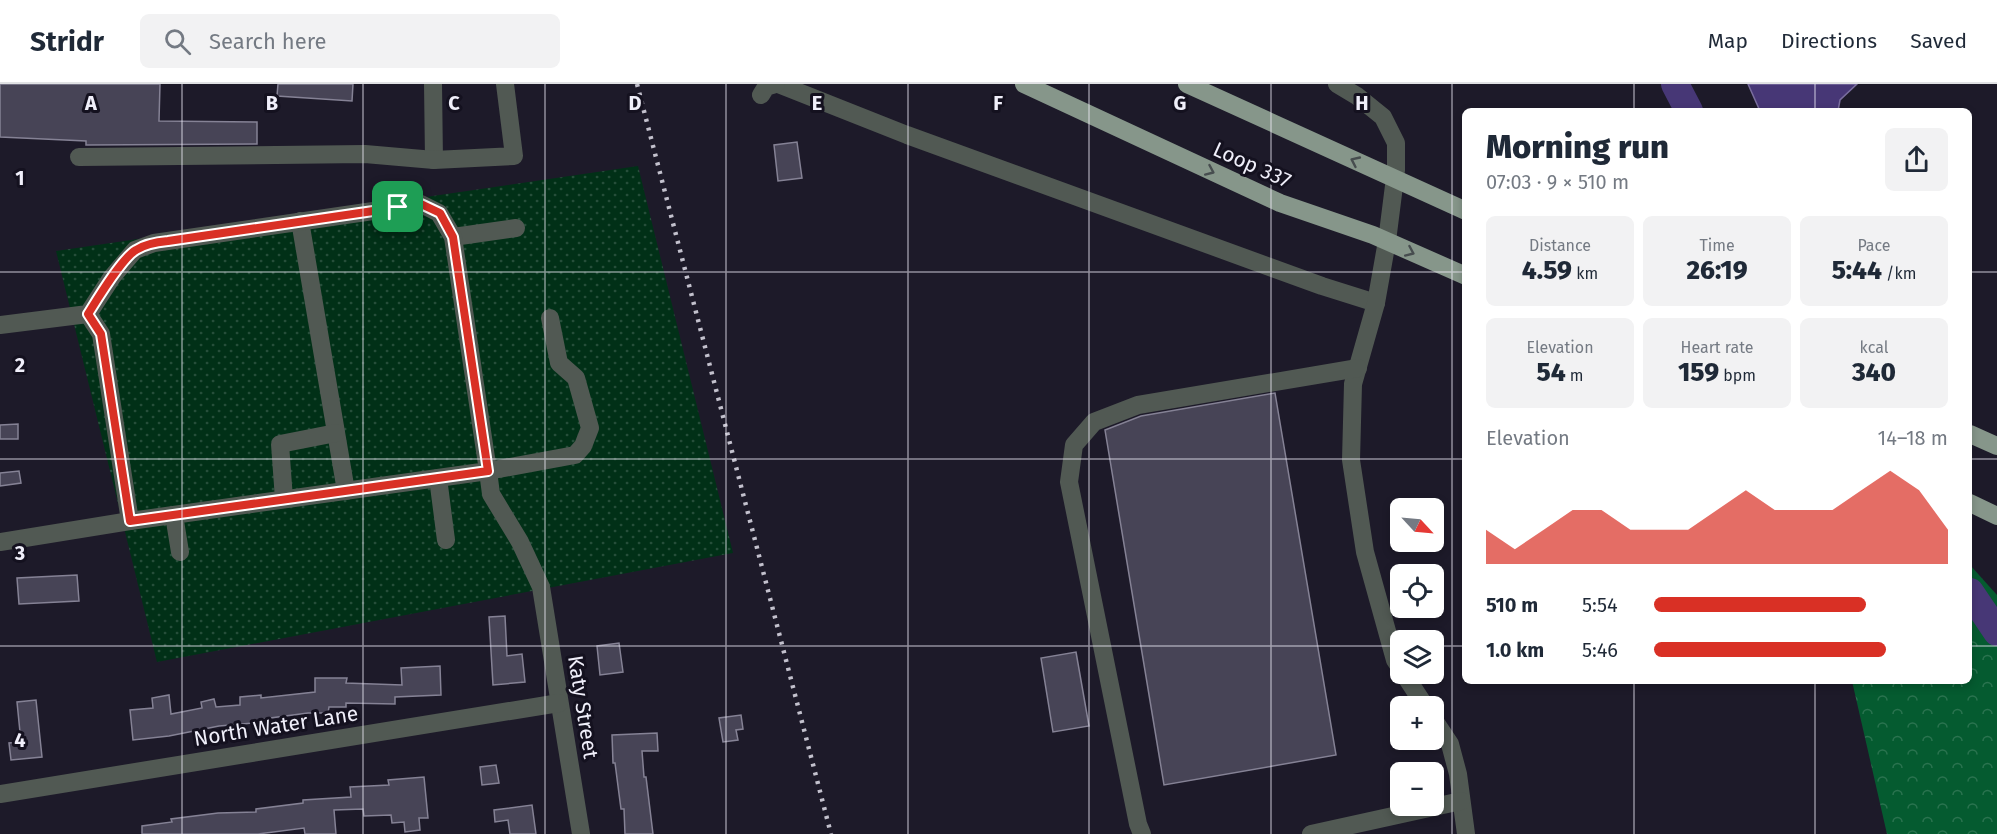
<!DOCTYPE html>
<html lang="en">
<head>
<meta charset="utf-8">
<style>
  :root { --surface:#fff; --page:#f2f2f3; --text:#1f2937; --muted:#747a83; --line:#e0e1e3; --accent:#d93025 }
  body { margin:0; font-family:"Fira Sans",sans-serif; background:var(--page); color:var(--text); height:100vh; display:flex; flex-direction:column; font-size:22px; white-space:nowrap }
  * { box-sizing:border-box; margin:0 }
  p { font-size:20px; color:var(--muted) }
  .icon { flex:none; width:33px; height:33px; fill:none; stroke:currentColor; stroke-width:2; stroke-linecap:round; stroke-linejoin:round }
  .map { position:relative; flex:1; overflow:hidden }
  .details { position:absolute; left:1462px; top:24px; width:510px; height:576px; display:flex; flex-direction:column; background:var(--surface); border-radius:9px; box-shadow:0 3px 9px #0003 }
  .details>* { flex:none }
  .needle { width:39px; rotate:116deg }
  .controls { position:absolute; left:1390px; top:414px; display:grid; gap:12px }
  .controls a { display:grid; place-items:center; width:54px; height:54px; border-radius:9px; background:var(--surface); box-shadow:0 3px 9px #0003; font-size:30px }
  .pin { position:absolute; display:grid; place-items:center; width:51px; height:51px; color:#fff; margin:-26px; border-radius:12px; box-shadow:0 3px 9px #0006 }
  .round { display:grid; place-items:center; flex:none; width:63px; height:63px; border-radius:9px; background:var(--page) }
  .summary { display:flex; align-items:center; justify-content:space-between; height:102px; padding:0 24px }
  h1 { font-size:33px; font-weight:800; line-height:45px }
  .stats { display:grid; grid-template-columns:repeat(3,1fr); gap:9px; height:102px; padding:6px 24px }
  .stats div { display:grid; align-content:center; border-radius:9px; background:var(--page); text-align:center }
  .stats b { font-size:26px; font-weight:800 }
  .stats small { font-size:16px; font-weight:400 }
  .stats p { font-size:16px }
  .chart { height:168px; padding:12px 24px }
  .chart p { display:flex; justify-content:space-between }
  .chart svg { width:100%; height:108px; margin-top:6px; fill:var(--accent); opacity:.7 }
  ul { padding:0 24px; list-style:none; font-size:20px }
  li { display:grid; grid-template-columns:96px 72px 1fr; align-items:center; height:45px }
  li i { height:15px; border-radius:8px; background:var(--accent) }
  header { display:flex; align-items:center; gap:36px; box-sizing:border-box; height:84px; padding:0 30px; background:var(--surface); border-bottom:2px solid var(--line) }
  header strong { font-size:28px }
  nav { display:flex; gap:33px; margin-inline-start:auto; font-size:21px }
  .search { width:420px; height:54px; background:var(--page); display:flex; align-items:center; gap:15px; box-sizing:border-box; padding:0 21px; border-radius:9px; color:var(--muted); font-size:22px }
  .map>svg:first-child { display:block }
  .grass { fill:url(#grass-dots) }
  .forest { fill:url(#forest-crowns) }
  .water { fill:#473776; stroke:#7a6e9e; stroke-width:1.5 }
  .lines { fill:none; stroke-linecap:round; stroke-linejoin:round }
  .river { stroke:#473776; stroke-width:28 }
  .building { fill:#474456; stroke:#858295; stroke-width:1.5 }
  .minor { stroke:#515953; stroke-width:18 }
  .major { stroke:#86968a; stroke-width:18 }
  .rail { stroke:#c3c1cd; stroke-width:4.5; stroke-dasharray:3 6; stroke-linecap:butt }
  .oneway { stroke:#474d4f }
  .route-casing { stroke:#fff; stroke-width:12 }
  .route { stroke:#d93025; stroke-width:8 }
  .grid { fill:none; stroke:#f0effa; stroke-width:1.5; stroke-opacity:0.55 }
  .labels { text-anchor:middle; stroke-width:6; stroke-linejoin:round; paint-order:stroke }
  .street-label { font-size:21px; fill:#f0effa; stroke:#14111f }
  .grid-label { font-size:20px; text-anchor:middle; font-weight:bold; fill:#f0effa; stroke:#14111f; stroke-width:6; stroke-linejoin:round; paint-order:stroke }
</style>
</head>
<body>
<header>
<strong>Stridr</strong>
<div class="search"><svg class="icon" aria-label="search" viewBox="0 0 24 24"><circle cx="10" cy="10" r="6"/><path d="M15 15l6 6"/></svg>Search here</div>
<nav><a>Map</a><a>Directions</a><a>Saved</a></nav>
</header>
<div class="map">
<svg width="1997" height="750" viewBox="0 0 1997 750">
  <defs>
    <pattern id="grass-dots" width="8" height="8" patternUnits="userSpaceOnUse" patternTransform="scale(1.5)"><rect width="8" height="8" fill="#013017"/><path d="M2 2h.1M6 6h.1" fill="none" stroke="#264e3a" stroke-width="1.8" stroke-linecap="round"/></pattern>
    <pattern id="forest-crowns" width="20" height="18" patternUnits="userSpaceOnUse" patternTransform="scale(1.5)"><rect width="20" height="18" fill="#055b30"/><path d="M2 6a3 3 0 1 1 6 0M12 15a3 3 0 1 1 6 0" fill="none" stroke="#2a734f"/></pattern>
  </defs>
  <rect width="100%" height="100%" fill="#1d1a29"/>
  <!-- grass -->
  <polygon class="grass" points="638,82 733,469 157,578 56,167"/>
  <!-- forest -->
  <polygon class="forest" points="1970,481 1997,511 1997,750 1887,750 1852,597 1970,597"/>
  <!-- water -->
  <polygon class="water" points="1748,0 1857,0 1840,16 1838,27 1760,27"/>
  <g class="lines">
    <!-- river -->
    <g class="river">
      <polyline points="1675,0 1689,27"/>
      <polyline points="1970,508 1997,548"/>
    </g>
  </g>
  <!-- building -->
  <g class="building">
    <polygon points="0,0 160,0 159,37 257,38 257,60 86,61 86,57 0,53"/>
    <polygon points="278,0 353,0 352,17 277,12"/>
    <polygon points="797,58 802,94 778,97 774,61"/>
    <polygon points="1275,309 1336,671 1164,701 1105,346 1141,332"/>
    <polygon points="18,340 18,355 0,355 0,341"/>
    <polygon points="19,387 21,399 0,402 0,389"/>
    <polygon points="77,491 79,517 19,520 17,494"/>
    <polygon points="505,532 507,572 522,570 525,598 493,601 489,533"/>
    <polygon points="619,559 623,588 600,591 597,562"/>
    <polygon points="1076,568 1089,642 1053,648 1041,574"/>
    <polygon points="440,582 441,611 395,613 395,620 346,619 346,623 329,623 328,629 308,629 263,635 263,638 219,642 169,652 133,656 130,626 153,624 152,614 169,611 171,630 202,624 201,618 214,615 216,623 240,621 240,613 261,611 261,614 315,608 315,594 347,594 346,599 402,601 401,584"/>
    <polygon points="36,616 42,673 11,676 9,659 21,658 17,618"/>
    <polygon points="741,631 743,645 736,646 738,656 723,658 719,634"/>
    <polygon points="657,649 658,667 642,667 644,693 646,693 653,750 625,750 624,725 621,725 615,679 613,679 612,651"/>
    <polygon points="496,681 499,699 482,701 480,683"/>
    <polygon points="424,693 428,734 419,734 420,746 405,748 404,738 392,739 391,731 364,732 363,725 334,726 336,750 305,750 304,744 258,750 142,750 142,742 172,738 171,735 218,729 256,728 256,725 303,719 303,716 351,713 350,703 389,701 388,696"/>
    <polygon points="532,721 536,750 510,750 508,736 495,738 494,726"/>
  </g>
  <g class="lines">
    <!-- minor -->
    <g class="minor">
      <polyline points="433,0 434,76"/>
      <polyline points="778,0 907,51 1322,202 1376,219"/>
      <polyline points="1337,0 1357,12 1383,33 1396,59 1396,86 1387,157 1376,219 1353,300 1351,376 1365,468 1395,576 1401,585"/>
      <polyline points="761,11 766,3 776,0"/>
      <polyline points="79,73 365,70 434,76 514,72 505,0"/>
      <polyline points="300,137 346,407"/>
      <polyline points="453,153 516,144"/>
      <polyline points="88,230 101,250 130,437"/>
      <polyline points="550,234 559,279 576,294 590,344 583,362 575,371 488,387 491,410 520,458 541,503 581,750"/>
      <polyline points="0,241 88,230 112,193 135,166 154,159 421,120 439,129 453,153 488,387 130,437 0,458"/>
      <polyline points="438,394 446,456"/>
      <polyline points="284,415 280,360 336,349"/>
      <polyline points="174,431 180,468"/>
      <polyline points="1404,590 1425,622"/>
      <polyline points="1434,636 1450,660 1458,690 1466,750"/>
      <polyline points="0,710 559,619"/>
      <polyline points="1142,750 1138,740 1069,398 1074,361 1094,338 1138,321 1358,284"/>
      <polyline points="1311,750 1461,717"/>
    </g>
    <!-- major -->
    <g class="major">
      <polyline points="1024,0 1280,119 1373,151 1466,192"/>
      <polyline points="1187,0 1466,127"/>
      <polyline points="1970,350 1997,362"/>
      <polyline points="1970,419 1997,432"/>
    </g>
    <!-- rail -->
    <polyline class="rail" points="637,0 831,750"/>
  </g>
  <!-- one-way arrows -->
  <defs><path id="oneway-chevron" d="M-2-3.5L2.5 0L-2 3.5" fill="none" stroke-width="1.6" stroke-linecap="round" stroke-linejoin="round" transform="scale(1.5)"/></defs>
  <g class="oneway">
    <use href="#oneway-chevron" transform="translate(1355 77) rotate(-155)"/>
    <use href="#oneway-chevron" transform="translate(1210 87) rotate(24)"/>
    <use href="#oneway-chevron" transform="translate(1410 168) rotate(24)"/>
  </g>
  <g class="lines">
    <!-- route casing -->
    <g class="route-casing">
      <path id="route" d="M421,120L440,129L453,153L488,387L130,437L101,250L88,230C98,214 122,174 136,166C145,160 157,158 168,157Z"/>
    </g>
    <!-- route -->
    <use href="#route" class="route"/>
  </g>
  <!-- grid -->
  <path class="grid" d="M182,0V750M363,0V750M545,0V750M726,0V750M908,0V750M1089,0V750M1271,0V750M1452,0V750M1634,0V27M1815,0V27M0,188H1466M1970,188H1997M0,375H1466M1970,375H1997M0,562H1401M1434,562H1466M1970,562H1997M1634,597V750M1815,597V750"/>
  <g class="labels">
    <!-- street labels -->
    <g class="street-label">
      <text transform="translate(1252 81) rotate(24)" y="7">Loop 337</text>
      <text transform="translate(583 623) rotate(81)" y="7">Katy Street</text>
      <text transform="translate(276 642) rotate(-9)" y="7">North Water Lane</text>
    </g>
  </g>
  <g class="grid-label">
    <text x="91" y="26">A</text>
    <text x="272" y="26">B</text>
    <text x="454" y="26">C</text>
    <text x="635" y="26">D</text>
    <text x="817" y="26">E</text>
    <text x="998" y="26">F</text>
    <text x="1180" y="26">G</text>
    <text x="1362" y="26">H</text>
    <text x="20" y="101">1</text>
    <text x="20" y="288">2</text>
    <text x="20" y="476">3</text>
    <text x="20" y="663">4</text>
  </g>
</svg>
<div class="controls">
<a><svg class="needle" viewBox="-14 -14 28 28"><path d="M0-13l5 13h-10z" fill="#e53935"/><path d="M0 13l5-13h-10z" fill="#747a83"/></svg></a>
<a><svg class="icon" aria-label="locate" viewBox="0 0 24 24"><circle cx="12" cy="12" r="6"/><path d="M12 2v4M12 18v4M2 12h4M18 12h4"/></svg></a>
<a><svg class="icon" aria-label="layers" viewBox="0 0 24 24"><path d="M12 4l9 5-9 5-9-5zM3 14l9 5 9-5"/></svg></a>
<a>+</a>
<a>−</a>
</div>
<div class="pin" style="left:398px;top:123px;background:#1e9e55"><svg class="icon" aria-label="arrive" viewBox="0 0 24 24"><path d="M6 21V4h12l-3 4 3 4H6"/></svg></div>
<section class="details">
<div class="summary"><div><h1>Morning run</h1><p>07:03 · 9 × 510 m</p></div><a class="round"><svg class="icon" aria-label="share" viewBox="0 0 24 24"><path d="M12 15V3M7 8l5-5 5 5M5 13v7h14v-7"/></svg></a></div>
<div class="stats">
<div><p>Distance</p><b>4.59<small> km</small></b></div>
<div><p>Time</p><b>26:19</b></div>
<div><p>Pace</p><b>5:44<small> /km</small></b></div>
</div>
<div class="stats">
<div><p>Elevation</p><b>54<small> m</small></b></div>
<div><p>Heart rate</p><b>159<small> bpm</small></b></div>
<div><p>kcal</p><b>340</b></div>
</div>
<div class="chart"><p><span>Elevation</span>14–18 m</p>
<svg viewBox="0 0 160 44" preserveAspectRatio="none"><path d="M0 44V30L10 38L20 30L30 22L40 22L50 30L60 30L70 30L80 22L90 14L100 22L110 22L120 22L130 14L140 6L150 14L160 30V44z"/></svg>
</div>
<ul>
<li><b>510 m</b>5:54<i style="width:72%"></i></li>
<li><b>1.0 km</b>5:46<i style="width:79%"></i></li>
</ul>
</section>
</div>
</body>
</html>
